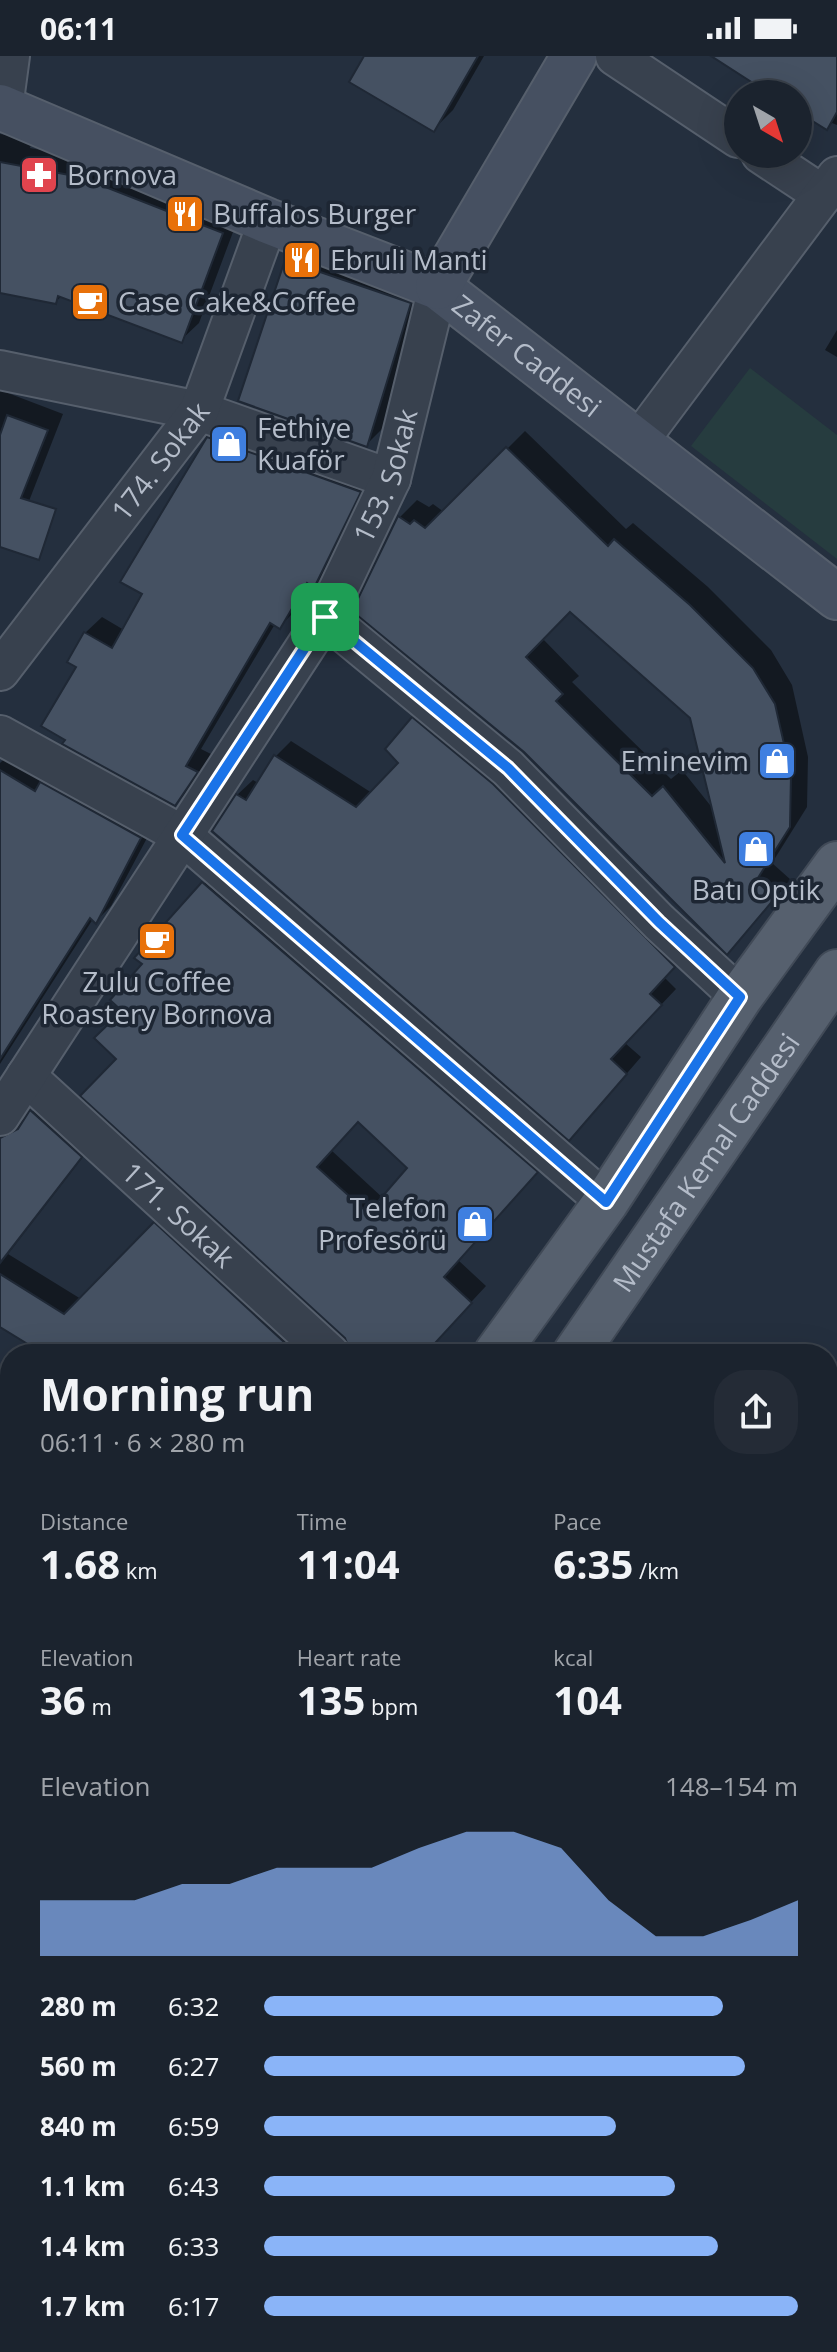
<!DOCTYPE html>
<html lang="en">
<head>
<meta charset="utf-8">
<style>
  :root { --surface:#1b232e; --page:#242b36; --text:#f1f3f6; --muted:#a0a4aa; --line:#39404a; --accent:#8ab4f8 }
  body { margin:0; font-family:"Open Sans",sans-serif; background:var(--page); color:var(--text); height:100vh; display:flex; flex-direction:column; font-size:30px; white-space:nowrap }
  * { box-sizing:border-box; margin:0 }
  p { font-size:26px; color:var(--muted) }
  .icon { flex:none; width:44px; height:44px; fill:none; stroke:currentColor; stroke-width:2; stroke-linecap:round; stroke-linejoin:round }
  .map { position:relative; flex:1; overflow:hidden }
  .side { position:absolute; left:0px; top:1288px; width:838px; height:1008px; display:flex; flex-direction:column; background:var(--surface); border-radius:32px 32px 0 0; box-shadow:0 8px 32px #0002,0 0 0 2px var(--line) }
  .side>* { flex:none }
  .needle { width:52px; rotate:141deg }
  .controls { position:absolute; left:724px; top:24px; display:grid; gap:16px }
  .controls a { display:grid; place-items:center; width:88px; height:88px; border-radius:50%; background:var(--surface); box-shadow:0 8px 32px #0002,0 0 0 2px var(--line); font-size:40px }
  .pin { position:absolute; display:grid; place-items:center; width:68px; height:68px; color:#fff; margin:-34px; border-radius:16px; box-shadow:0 4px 12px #0006 }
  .round { display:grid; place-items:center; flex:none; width:84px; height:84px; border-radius:32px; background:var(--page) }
  .headline { display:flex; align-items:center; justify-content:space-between; height:136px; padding:0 40px }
  h1 { font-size:44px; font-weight:700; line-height:60px }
  .figures { display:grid; grid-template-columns:repeat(3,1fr); gap:12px; height:136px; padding:8px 40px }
  .figures div { display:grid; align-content:center }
  .figures b { font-size:40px; font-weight:700 }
  .figures small { font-size:22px; font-weight:400 }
  .figures p { font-size:22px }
  .chart { height:224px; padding:16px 40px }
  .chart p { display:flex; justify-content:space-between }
  .chart svg { width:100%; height:144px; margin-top:8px; fill:var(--accent); opacity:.7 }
  ul { padding:0 40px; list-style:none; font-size:26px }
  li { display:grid; grid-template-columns:128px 96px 1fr; align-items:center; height:60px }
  li i { height:20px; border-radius:10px; background:var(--accent) }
  .status { display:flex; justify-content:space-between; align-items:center; height:56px; padding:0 40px; background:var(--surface); direction:ltr }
  .status svg { height:22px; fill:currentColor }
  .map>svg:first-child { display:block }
  .green { fill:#263c3f }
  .shadow { fill:#0007; fill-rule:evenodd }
  .building { fill:#455162; stroke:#1f2835; stroke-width:2; fill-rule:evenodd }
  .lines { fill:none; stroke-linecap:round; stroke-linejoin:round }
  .street-casing { stroke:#565f6c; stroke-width:42 }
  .secondary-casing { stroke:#565f6c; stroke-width:48 }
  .primary-casing { stroke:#414a57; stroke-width:48 }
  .street { stroke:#38414e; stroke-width:38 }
  .secondary { stroke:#465061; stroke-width:44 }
  .primary { stroke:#56606e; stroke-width:44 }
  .route-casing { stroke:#fff; stroke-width:16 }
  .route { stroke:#1a73e8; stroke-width:10 }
  .labels { text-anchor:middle; stroke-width:7; stroke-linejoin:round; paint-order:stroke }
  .poi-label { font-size:28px; fill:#b4bcc9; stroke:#1d2633; text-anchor:start }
  .street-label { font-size:28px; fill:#b4bcc9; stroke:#1d2633 }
</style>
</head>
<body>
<div class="status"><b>06:11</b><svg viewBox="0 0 49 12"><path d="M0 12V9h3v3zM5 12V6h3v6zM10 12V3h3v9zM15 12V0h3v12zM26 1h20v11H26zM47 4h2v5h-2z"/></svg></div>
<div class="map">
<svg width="837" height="2296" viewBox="0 0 837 2296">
  <rect width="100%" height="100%" fill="#242f3e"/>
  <!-- green -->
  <g class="green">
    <polygon points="750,312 837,379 837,503 691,390"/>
    <polygon points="828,1913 837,1918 837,2296 39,2296 43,2286 828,2286"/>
  </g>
  <!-- shadow -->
  <g class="shadow">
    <polygon points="367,0 484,0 453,54 434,73"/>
    <polygon points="715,0 837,0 837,69 832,67 827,72 798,53 798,38 774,38"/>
    <polygon points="0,78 32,83 30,92 98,104 239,160 199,267 181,284 62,240 56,245 0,225"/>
    <polygon points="306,186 429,228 385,370 366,389 287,205"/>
    <polygon points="837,274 837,301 825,294"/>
    <polygon points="0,334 63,358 29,445 0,460"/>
    <polygon points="225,366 376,419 330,514 314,530 311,528 296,554 280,570 275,568 201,693 213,699 192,731 175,748 79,611 85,577 102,561 124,574 145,538 208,382"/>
    <path d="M525,375L626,473L633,467L708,531L771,594L792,629L808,701L807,751L772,807L791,824L744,878L399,462L417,444L429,451L433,448L444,456ZM570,553L692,661L714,754L682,714L671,723L572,626L579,620L542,582Z"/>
    <polygon points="428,647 689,895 664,921 676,933 625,987 641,1001 584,1067 237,739 253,724 258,727 276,700 291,685 372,737 401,707 413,662"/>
    <polygon points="12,696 156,765 111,850 96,865 93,863 0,1008 0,707"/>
    <path d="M219,811L552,1100L458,1204L486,1230L423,1298H352L353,1292L119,1003L125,954L144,908L137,902ZM359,1064L409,1112L383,1142L331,1094Z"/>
    <polygon points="47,1040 96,1084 8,1198 81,1243 171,1152 330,1298 48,1298 0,1269 0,1073 9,1064 25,1064"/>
    <polygon points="0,1316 10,1322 10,1418 5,1423 0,1420"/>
    <polygon points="0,1488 10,1493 10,1645 0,1639 0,1595 6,1584 0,1581"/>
    <polygon points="10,1663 10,2009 0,2036 0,1682"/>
    <polygon points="250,2286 305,2286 308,2296 253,2296"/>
  </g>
  <!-- building -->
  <g class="building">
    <polygon points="364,0 478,0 434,76 349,26"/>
    <polygon points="711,0 837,0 837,56 827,74 798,56 798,38 770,38"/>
    <polygon points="0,106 80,121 223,177 182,287 58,240 56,248 0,237"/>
    <polygon points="285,204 411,247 367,391 238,345"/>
    <polygon points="7,359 48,374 21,442 56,453 39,504 0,491 0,379"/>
    <polygon points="207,381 361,436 314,532 307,527 280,573 270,567 186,710 198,716 175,750 62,688 65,684 41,670 76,611 67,606 84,576 112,592 142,538 120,526"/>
    <path d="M506,391L608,490L614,483L690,549L753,612L775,648L791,719L790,771L756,825L775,842L727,899L524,696L352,555L398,460L410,468L414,464L425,472ZM570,556L690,662L725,807L663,730L652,740L556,645L563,638L526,601Z"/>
    <polygon points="412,661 493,728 675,911 650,938 662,949 611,1003 627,1018 569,1085 212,775 236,738 246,744 274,699 356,751 398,707 385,693"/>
    <polygon points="0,714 35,735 40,726 141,782 96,868 90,862 0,1003"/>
    <path d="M202,826L538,1116L444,1221L472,1247L425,1298H351L345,1282L80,1040L116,1003L94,982L122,955L110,944L142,908L134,902ZM358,1066L407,1112L368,1157L317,1111Z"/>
    <polygon points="30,1054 82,1101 0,1207 0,1082 18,1073"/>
    <polygon points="154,1166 297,1298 44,1298 0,1271 0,1218 64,1258"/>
  </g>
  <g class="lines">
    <!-- street casing -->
    <g class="street-casing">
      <g id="street">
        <polyline points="615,0 738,82"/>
        <polyline points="3,52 10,0"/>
        <polyline points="761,98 823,139"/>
        <polyline points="0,314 199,355 391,423"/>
        <polyline points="638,386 837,120"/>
        <polyline points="325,561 508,712 659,866 740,941"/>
        <path id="s1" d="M0,615L199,355L268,165"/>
        <polyline points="0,679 182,779 606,1146"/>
        <path id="s2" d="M26,1020L330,1298"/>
        <path id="s3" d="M0,1060L325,561L391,423L438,231"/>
        <polyline points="0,1477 10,1482"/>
        <polyline points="828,1897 837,1901"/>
      </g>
    </g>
    <!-- secondary casing -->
    <g class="secondary-casing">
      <g id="secondary">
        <path id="s4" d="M0,51L268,165L438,231L837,541"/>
        <polyline points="438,231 574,0"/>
      </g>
    </g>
    <!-- primary casing -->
    <g class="primary-casing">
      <g id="primary">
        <polyline points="496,1298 606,1146 740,941 837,808"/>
        <path id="s5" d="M575,1298L837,916"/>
        <polyline points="0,2180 10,2154"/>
        <polyline points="27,2296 31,2286"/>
      </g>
    </g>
    <!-- street -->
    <use href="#street" class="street"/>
    <!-- secondary -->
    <use href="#secondary" class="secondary"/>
    <!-- primary -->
    <use href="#primary" class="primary"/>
  </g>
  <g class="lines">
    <!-- route casing -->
    <g class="route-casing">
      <polygon id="route" points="325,561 508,712 659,866 740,941 606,1146 182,779"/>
    </g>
    <!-- route -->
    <use href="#route" class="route"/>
  </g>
  <!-- icons -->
  <defs>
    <g id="pharmacy-square" transform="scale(2)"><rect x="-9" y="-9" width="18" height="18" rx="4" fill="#e0444e" stroke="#1d2633"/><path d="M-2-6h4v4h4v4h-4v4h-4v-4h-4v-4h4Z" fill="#fff"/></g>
    <g id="restaurant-square" transform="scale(2)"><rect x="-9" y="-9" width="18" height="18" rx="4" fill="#e8710a" stroke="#1d2633"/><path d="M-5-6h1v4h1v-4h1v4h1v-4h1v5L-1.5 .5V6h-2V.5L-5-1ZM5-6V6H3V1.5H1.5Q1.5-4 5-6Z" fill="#fff"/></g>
    <g id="cafe-square" transform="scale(2)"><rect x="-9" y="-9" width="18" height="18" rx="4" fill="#e8710a" stroke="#1d2633"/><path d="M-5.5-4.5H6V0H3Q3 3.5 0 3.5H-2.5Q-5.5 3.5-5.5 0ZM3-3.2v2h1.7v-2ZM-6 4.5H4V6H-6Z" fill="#fff"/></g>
    <g id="shop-square" transform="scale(2)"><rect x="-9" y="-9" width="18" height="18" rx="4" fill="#3f7fe0" stroke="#1d2633"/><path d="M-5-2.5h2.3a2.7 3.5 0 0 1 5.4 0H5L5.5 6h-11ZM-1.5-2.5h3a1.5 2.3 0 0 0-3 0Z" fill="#fff"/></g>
  </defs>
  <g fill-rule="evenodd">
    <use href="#pharmacy-square" x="39" y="119"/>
    <use href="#restaurant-square" x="185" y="158"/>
    <use href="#restaurant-square" x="302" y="204"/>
    <use href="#cafe-square" x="90" y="246"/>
    <use href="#shop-square" x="229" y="388"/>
    <use href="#shop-square" x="777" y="705"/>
    <use href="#shop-square" x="756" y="793"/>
    <use href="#cafe-square" x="157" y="885"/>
    <use href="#shop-square" x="475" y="1168"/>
  </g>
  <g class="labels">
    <!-- poi labels -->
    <g class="poi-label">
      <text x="67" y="129">Bornova</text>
      <text x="213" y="168">Buffalos Burger</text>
      <text x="330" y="214">Ebruli Manti</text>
      <text x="118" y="256">Case Cake&amp;Coffee</text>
      <text x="257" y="382">Fethiye<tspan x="257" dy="32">Kuaför</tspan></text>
      <text x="749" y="715" text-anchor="end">Eminevim</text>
      <text x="756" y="844" text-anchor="middle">Batı Optik</text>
      <text x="157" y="936" text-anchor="middle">Zulu Coffee<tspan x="157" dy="32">Roastery Bornova</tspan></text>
      <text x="447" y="1162" text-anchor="end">Telefon<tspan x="447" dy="32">Profesörü</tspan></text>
    </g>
    <!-- street labels -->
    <g class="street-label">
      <text dy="10" stroke="none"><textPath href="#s4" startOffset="586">Zafer Caddesi</textPath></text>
      <text dy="10" stroke="none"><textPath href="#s1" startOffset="264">174. Sokak</textPath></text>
      <text dy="10" stroke="none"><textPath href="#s3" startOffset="750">153. Sokak</textPath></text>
      <text dy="10" stroke="none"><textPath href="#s5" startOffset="232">Mustafa Kemal Caddesi</textPath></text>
      <text dy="10" stroke="none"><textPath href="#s2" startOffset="206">171. Sokak</textPath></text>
    </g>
  </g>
</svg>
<div class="controls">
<a><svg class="needle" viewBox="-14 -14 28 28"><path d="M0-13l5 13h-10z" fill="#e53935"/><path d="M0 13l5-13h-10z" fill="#a0a4aa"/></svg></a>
</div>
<div class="pin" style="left:325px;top:561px;background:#1e9e55"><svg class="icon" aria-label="arrive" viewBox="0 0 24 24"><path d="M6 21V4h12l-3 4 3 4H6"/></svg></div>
<section class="side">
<div class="headline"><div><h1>Morning run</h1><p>06:11 · 6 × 280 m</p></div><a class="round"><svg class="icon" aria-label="share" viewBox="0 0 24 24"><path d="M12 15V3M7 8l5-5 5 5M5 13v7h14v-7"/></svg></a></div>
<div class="figures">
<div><p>Distance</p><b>1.68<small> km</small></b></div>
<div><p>Time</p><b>11:04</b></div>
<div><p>Pace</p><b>6:35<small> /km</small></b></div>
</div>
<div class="figures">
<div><p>Elevation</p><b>36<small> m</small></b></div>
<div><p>Heart rate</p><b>135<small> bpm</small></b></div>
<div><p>kcal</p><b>104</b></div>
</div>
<div class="chart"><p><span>Elevation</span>148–154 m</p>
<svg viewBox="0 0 160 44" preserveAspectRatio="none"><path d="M0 44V27L10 27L20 27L30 22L40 22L50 17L60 17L70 17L80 11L90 6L100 6L110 11L120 27L130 38L140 38L150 33L160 27V44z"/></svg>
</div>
<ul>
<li><b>280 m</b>6:32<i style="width:86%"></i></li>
<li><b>560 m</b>6:27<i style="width:90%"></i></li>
<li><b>840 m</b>6:59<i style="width:66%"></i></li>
<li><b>1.1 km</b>6:43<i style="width:77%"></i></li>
<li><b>1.4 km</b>6:33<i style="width:85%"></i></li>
<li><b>1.7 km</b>6:17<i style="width:100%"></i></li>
</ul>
</section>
</div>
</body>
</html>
